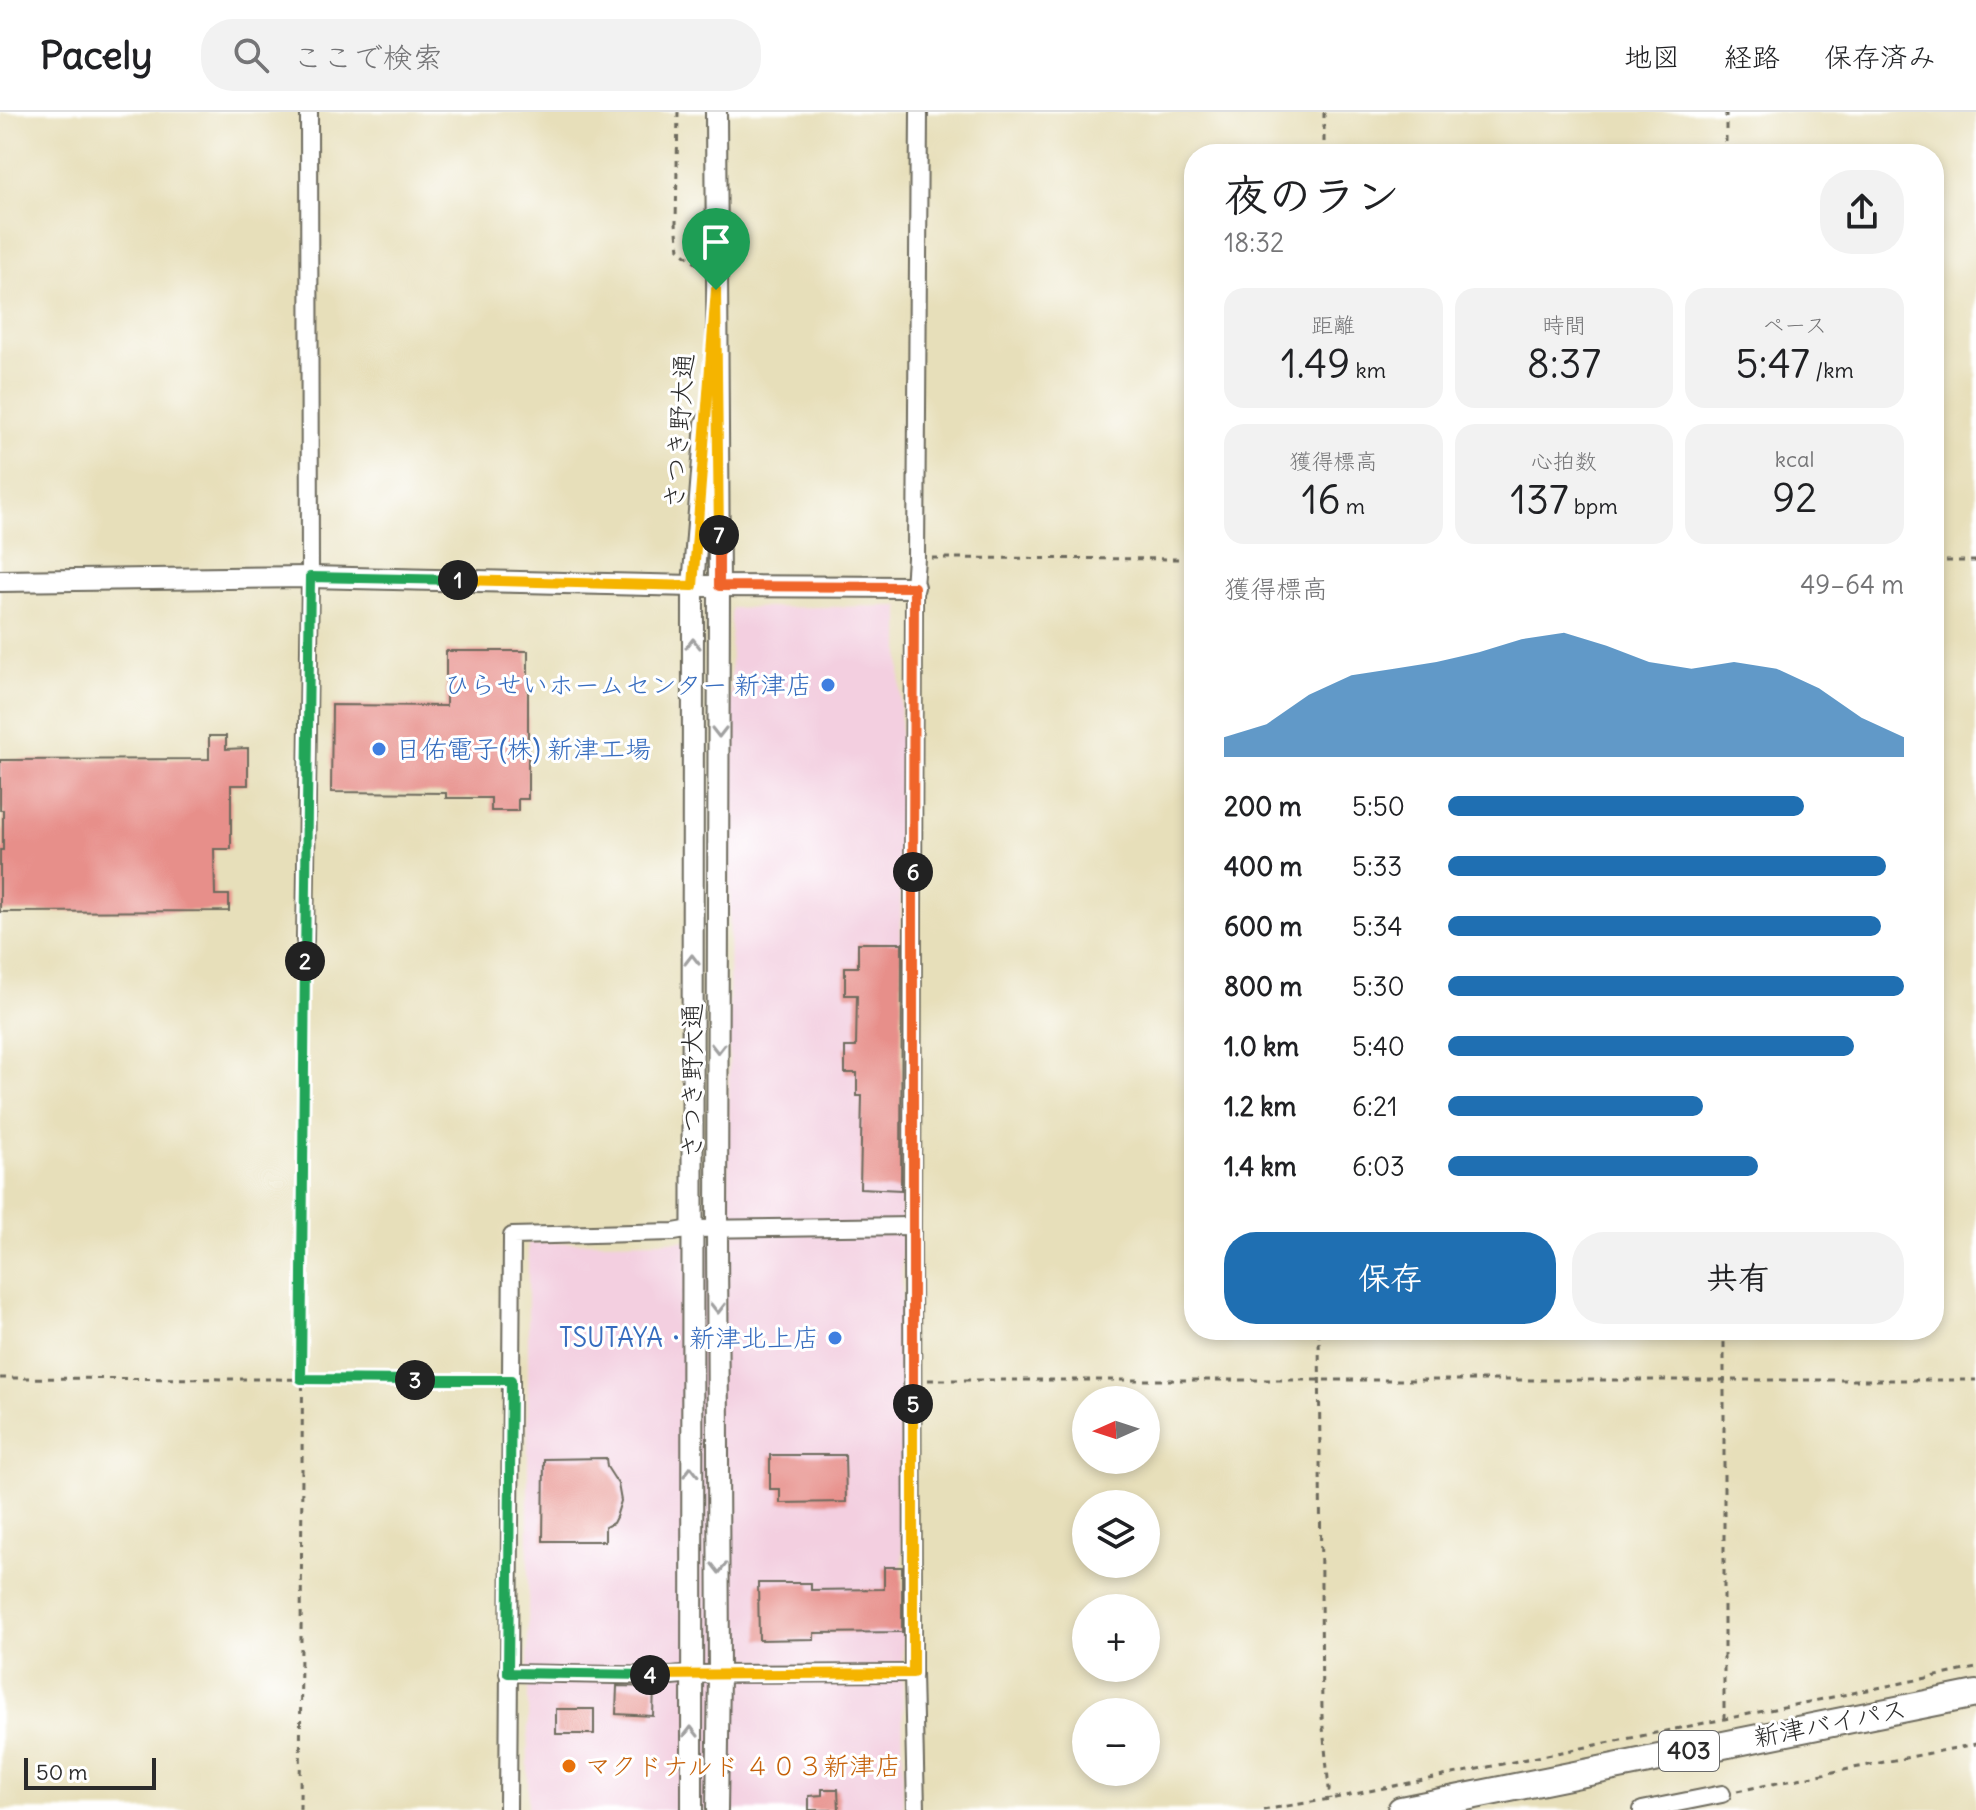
<!DOCTYPE html>
<html lang="ja">
<head>
<meta charset="utf-8">
<style>
  :root { --surface:#fff; --page:#f2f2f2; --text:#202124; --muted:#757577; --line:#e0e0e0; --accent:#1f6fb2 }
  body { margin:0; font-family:Delius,"Klee One",sans-serif; background:var(--page); color:var(--text); height:100vh; display:flex; flex-direction:column; font-size:30px; white-space:nowrap }
  * { box-sizing:border-box; margin:0 }
  p { font-size:26px; color:var(--muted) }
  .icon { flex:none; width:44px; height:44px; fill:none; stroke:currentColor; stroke-width:2; stroke-linecap:round; stroke-linejoin:round }
  .map { position:relative; flex:1; overflow:hidden }
  .drawer { position:absolute; left:1184px; top:32px; width:760px; height:1196px; display:flex; flex-direction:column; background:var(--surface); border-radius:32px; box-shadow:0 4px 12px #0003 }
  .drawer>* { flex:none }
  .needle { width:52px; rotate:267deg }
  .controls { position:absolute; left:1072px; top:1274px; display:grid; gap:16px }
  .controls a { display:grid; place-items:center; width:88px; height:88px; border-radius:50%; background:var(--surface); box-shadow:0 4px 12px #0003; font-size:40px }
  .scale { position:absolute; left:24px; bottom:20px; width:132px; box-sizing:border-box; padding-left:8px; border:4px solid #2b2b2b; border-top:0; font-size:22px; line-height:28px; white-space:nowrap; color:#2b2b2b; -webkit-text-stroke:6px #fff; paint-order:stroke }
  .pin { position:absolute; display:grid; place-items:center; width:68px; height:68px; color:#fff; margin:-82px -34px; border-radius:50% 50% 50% 0; rotate:-45deg; box-shadow:0 0 8px #0007 }
  .pin .icon { rotate:45deg }
  .km { position:absolute; width:40px; height:40px; margin:-20px; border-radius:50%; background:#222; color:#fff; font-size:22px; line-height:40px; text-align:center }
  .round { display:grid; place-items:center; flex:none; width:84px; height:84px; border-radius:32px; background:var(--page) }
  .head { display:flex; align-items:center; justify-content:space-between; height:136px; padding:0 40px }
  h1 { font-size:44px; font-weight:600; line-height:60px }
  .stats { display:grid; grid-template-columns:repeat(3,1fr); gap:12px; height:136px; padding:8px 40px }
  .stats div { display:grid; align-content:center; border-radius:20px; background:var(--page); text-align:center }
  .stats b { font-size:40px; font-weight:600 }
  .stats small { font-size:22px; font-weight:400 }
  .stats p { font-size:22px }
  .chart { height:224px; padding:16px 40px }
  .chart p { display:flex; justify-content:space-between }
  .chart svg { width:100%; height:144px; margin-top:8px; fill:var(--accent); opacity:.7 }
  .action { display:flex; gap:16px; margin-top:auto; padding:16px 40px }
  .action a { flex:1; height:92px; border-radius:32px; background:var(--accent); color:#fff; font-size:32px; font-weight:600; line-height:92px; text-align:center }
  .action a+a { background:var(--page); color:var(--text) }
  ul { padding:0 40px; list-style:none; font-size:26px }
  li { display:grid; grid-template-columns:128px 96px 1fr; align-items:center; height:60px }
  li i { height:20px; border-radius:10px; background:var(--accent) }
  header { display:flex; align-items:center; gap:48px; box-sizing:border-box; height:112px; padding:0 40px; background:var(--surface); border-bottom:2px solid var(--line) }
  header strong { font-size:38px }
  nav { display:flex; gap:44px; margin-inline-start:auto; font-size:28px }
  .search { width:560px; height:72px; background:var(--page); display:flex; align-items:center; gap:20px; box-sizing:border-box; padding:0 28px; border-radius:32px; color:var(--muted); font-size:30px }
  .map>svg:first-child { display:block }
  .built { fill:#f3cfe0 }
  .building { fill:#e78f8a }
  .lines { fill:none; stroke-linecap:round; stroke-linejoin:round }
  .minor-casing { stroke:#6d6a5d; stroke-width:20 }
  .tertiary-casing { stroke:#6d6a5d; stroke-width:24 }
  .trunk-casing { stroke:#6d6a5d; stroke-width:30 }
  .path { stroke:#6d6a5d; stroke-width:3; stroke-dasharray:6 6; stroke-linecap:butt }
  .minor { stroke:#fff; stroke-width:16 }
  .tertiary { stroke:#fff; stroke-width:20 }
  .trunk { stroke:#fff; stroke-width:26 }
  .oneway { stroke:#a0a0a0 }
  .split-1-casing { stroke:#fff; stroke-width:16 }
  .split-2-casing { stroke:#fff; stroke-width:16 }
  .split-3-casing { stroke:#fff; stroke-width:16 }
  .split-4-casing { stroke:#fff; stroke-width:16 }
  .split-5-casing { stroke:#fff; stroke-width:16 }
  .split-6-casing { stroke:#fff; stroke-width:16 }
  .split-7-casing { stroke:#fff; stroke-width:16 }
  .split-8-casing { stroke:#fff; stroke-width:16 }
  .split-1 { stroke:#f5b400; stroke-width:10 }
  .split-2 { stroke:#22a559; stroke-width:10 }
  .split-3 { stroke:#22a559; stroke-width:10 }
  .split-4 { stroke:#22a559; stroke-width:10 }
  .split-5 { stroke:#f5b400; stroke-width:10 }
  .split-6 { stroke:#f0652b; stroke-width:10 }
  .split-7 { stroke:#f0652b; stroke-width:10 }
  .split-8 { stroke:#f5b400; stroke-width:10 }
  .shop-dot { fill:#3f7fe0; stroke:#fff; stroke-width:3 }
  .food-dot { fill:#e8710a; stroke:#fff; stroke-width:3 }
  .labels { text-anchor:middle; stroke-width:6; stroke-linejoin:round; paint-order:stroke }
  .shield { fill:#fff; stroke:#6b6b6b; stroke-width:2 }
  .shield-label { font-size:24px; font-weight:bold; fill:#2b2b2b }
  .street-label { font-size:26px; fill:#2b2b2b; stroke:#fff }
  .shop-label { font-size:26px; fill:#366cbe; stroke:#fff; text-anchor:end }
  .food-label { font-size:26px; fill:#c56008; stroke:#fff; text-anchor:start }
</style>
</head>
<body>
<header>
<strong>Pacely</strong>
<div class="search"><svg class="icon" aria-label="search" viewBox="0 0 24 24"><circle cx="10" cy="10" r="6"/><path d="M15 15l6 6"/></svg>ここで検索</div>
<nav><a>地図</a><a>経路</a><a>保存済み</a></nav>
</header>
<div class="map">
<svg width="1976" height="1698" viewBox="0 0 1976 1698">
  <rect width="100%" height="100%" fill="#fff"/>
  <filter id="ink" filterUnits="userSpaceOnUse"><feTurbulence type="fractalNoise" baseFrequency=".0125" numOctaves="2"/><feDisplacementMap in="SourceGraphic" scale="16" xChannelSelector="R" yChannelSelector="G"/><feConvolveMatrix kernelMatrix="1 2 1 2 8 2 1 2 1" color-interpolation-filters="sRGB"/></filter>
  <filter id="wash" filterUnits="userSpaceOnUse"><feTurbulence type="fractalNoise" baseFrequency=".006" numOctaves="4" result="noise"/><feDisplacementMap in="SourceGraphic" scale="32" xChannelSelector="R" yChannelSelector="G"/><feGaussianBlur stdDeviation="1.8" result="paint"/><feColorMatrix in="noise" values="0 0 0 0 0 0 0 0 0 0 0 0 0 0 0 0 0 1.4 0 .05"/><feComposite in="paint" operator="in"/></filter>
  <g filter="url(#wash)">
    <rect width="100%" height="100%" fill="#e7dfba"/>
    <!-- built -->
    <polygon class="built" points="900,494 903,1698 528,1698 528,1131 728,1128 731,496"/>
    <g id="blocks">
      <!-- building -->
      <g class="building">
        <polygon points="446,539 528,539 528,687 518,687 518,699 491,699 491,686 446,686 446,681 331,680 332,593 446,594"/>
        <polygon points="209,624 226,624 226,637 248,636 248,673 231,673 231,737 214,737 215,783 229,783 229,799 0,800 0,738 3,738 3,698 0,698 0,648 209,647"/>
        <polygon points="858,831 902,831 901,1078 860,1076 862,984 857,984 857,961 845,961 845,935 856,935 857,883 845,883 845,855 858,855"/>
        <polygon points="770,1343 845,1343 846,1390 780,1391 780,1377 770,1377"/>
        <polygon points="606,1346 607,1355 618,1372 621,1389 616,1405 613,1411 605,1415 605,1429 543,1429 544,1347"/>
        <polygon points="884,1455 902,1455 902,1520 814,1521 814,1527 759,1528 758,1471 811,1471 811,1478 884,1477"/>
        <polygon points="617,1574 654,1575 653,1604 616,1602"/>
        <rect x="556" y="1597" width="38" height="25"/>
        <polygon points="822,1677 838,1677 839,1698 809,1698 809,1684 822,1683"/>
      </g>
    </g>
  </g>
  <g filter="url(#ink)">
    <use href="#blocks" fill-opacity="0" stroke="#6d6a5d" stroke-width="2"/>
    <g class="lines">
      <!-- minor casing -->
      <g class="minor-casing">
        <g id="minor">
          <polyline points="305,829 310,465 309,0"/>
          <polyline points="508,1561 672,1564 691,1562 913,1561"/>
          <polyline points="508,1698 512,1124 674,1120 691,1117 912,1114"/>
          <polyline points="916,1698 913,1561 912,1114 914,475 916,446 919,0"/>
          <polyline points="1642,1698 1722,1682"/>
        </g>
      </g>
      <!-- tertiary casing -->
      <g class="tertiary-casing">
        <g id="tertiary">
          <polyline points="716,0 719,474 717,1117 719,1562 717,1698"/>
          <polyline points="0,469 310,465 693,474 914,475"/>
          <polyline points="692,1698 693,474 706,311"/>
        </g>
      </g>
      <!-- trunk casing -->
      <g class="trunk-casing">
        <polyline id="trunk" points="1401,1698 1976,1582"/>
      </g>
      <!-- path -->
      <g class="path">
        <polyline points="678,0 676,111 679,137 697,152"/>
        <polyline points="1324,42 1324,0"/>
        <polyline points="1726,42 1726,0"/>
        <polyline points="932,446 1194,447"/>
        <polyline points="1934,449 1976,449"/>
        <polyline points="1319,1218 1322,1605 1330,1687"/>
        <polyline points="1724,1218 1724,1607"/>
        <polyline points="0,1266 496,1268"/>
        <polyline points="928,1268 1976,1268"/>
        <polyline points="1737,1679 1976,1632"/>
        <polyline points="300,1698 305,845"/>
        <polyline points="1263,1698 1330,1687 1976,1556"/>
      </g>
      <!-- minor -->
      <use href="#minor" class="minor"/>
      <!-- tertiary -->
      <use href="#tertiary" class="tertiary"/>
      <!-- trunk -->
      <use href="#trunk" class="trunk"/>
    </g>
    <!-- one-way arrows -->
    <defs><path id="oneway-chevron" d="M-2-3.5L2.5 0L-2 3.5" fill="none" stroke-width="1.6" stroke-linecap="round" stroke-linejoin="round" transform="scale(2)"/></defs>
    <g class="oneway">
      <use href="#oneway-chevron" transform="translate(693 532) rotate(-90)"/>
      <use href="#oneway-chevron" transform="translate(719 620) rotate(90)"/>
      <use href="#oneway-chevron" transform="translate(692 848) rotate(-90)"/>
      <use href="#oneway-chevron" transform="translate(718 936) rotate(90)"/>
      <use href="#oneway-chevron" transform="translate(718 1196) rotate(90)"/>
      <use href="#oneway-chevron" transform="translate(691 1360) rotate(-90)"/>
      <use href="#oneway-chevron" transform="translate(719 1456) rotate(90)"/>
      <use href="#oneway-chevron" transform="translate(691 1620) rotate(-90)"/>
    </g>
  </g>
  <g class="lines" filter="url(#ink)">
    <!-- split-1 casing -->
    <g class="split-1-casing">
      <polyline id="split-1" points="458,468 693,474 716,178"/>
    </g>
    <!-- split-2 casing -->
    <g class="split-2-casing">
      <polyline id="split-2" points="305,849 310,465 458,468"/>
    </g>
    <!-- split-3 casing -->
    <g class="split-3-casing">
      <polyline id="split-3" points="305,849 301,1267 415,1268"/>
    </g>
    <!-- split-4 casing -->
    <g class="split-4-casing">
      <polyline id="split-4" points="415,1268 511,1268 508,1561 650,1563"/>
    </g>
    <!-- split-5 casing -->
    <g class="split-5-casing">
      <polyline id="split-5" points="650,1563 913,1561 913,1292"/>
    </g>
    <!-- split-6 casing -->
    <g class="split-6-casing">
      <polyline id="split-6" points="913,760 913,1292"/>
    </g>
    <!-- split-7 casing -->
    <g class="split-7-casing">
      <polyline id="split-7" points="719,423 719,474 914,475 913,760"/>
    </g>
    <!-- split-8 casing -->
    <g class="split-8-casing">
      <polyline id="split-8" points="716,178 719,423"/>
    </g>
    <!-- split-1 -->
    <use href="#split-1" class="split-1"/>
    <!-- split-2 -->
    <use href="#split-2" class="split-2"/>
    <!-- split-3 -->
    <use href="#split-3" class="split-3"/>
    <!-- split-4 -->
    <use href="#split-4" class="split-4"/>
    <!-- split-5 -->
    <use href="#split-5" class="split-5"/>
    <!-- split-6 -->
    <use href="#split-6" class="split-6"/>
    <!-- split-7 -->
    <use href="#split-7" class="split-7"/>
    <!-- split-8 -->
    <use href="#split-8" class="split-8"/>
  </g>
  <!-- markers -->
  <g class="shop-dot">
    <circle cx="828" cy="573" r="8"/>
    <circle cx="379" cy="637" r="8"/>
    <circle cx="835" cy="1226" r="8"/>
  </g>
  <circle class="food-dot" cx="569" cy="1654" r="8"/>
  <g class="labels">
    <!-- shield labels -->
    <rect class="shield" x="1659" y="1619" width="60" height="40" rx="6"/>
    <g class="shield-label">
      <text x="1689" y="1647">403</text>
    </g>
    <!-- street labels -->
    <g class="street-label">
      <text transform="translate(679 319) rotate(-86)" y="9">さつき野大通</text>
      <text transform="translate(692 969) rotate(-90)" y="9">さつき野大通</text>
      <text transform="translate(1830 1611) rotate(-11)" y="9">新津バイパス</text>
    </g>
    <!-- shop labels -->
    <g class="shop-label">
      <text x="812" y="582">ひらせいホームセンター 新津店</text>
      <text x="395" y="646" text-anchor="start">日佑電子(株) 新津工場</text>
      <text x="819" y="1235">TSUTAYA・新津北上店</text>
    </g>
    <!-- food labels -->
    <g class="food-label">
      <text x="585" y="1663">マクドナルド ４０３新津店</text>
    </g>
  </g>
</svg>
<div class="controls">
<a><svg class="needle" viewBox="-14 -14 28 28"><path d="M0-13l5 13h-10z" fill="#e53935"/><path d="M0 13l5-13h-10z" fill="#757577"/></svg></a>
<a><svg class="icon" aria-label="layers" viewBox="0 0 24 24"><path d="M12 4l9 5-9 5-9-5zM3 14l9 5 9-5"/></svg></a>
<a>+</a>
<a>−</a>
</div>
<div class="scale">50 m</div>
<div class="pin" style="left:716px;top:178px;background:#1e9e55"><svg class="icon" aria-label="arrive" viewBox="0 0 24 24"><path d="M6 21V4h12l-3 4 3 4H6"/></svg></div>
<b class="km" style="left:458px;top:468px">1</b>
<b class="km" style="left:305px;top:849px">2</b>
<b class="km" style="left:415px;top:1268px">3</b>
<b class="km" style="left:650px;top:1563px">4</b>
<b class="km" style="left:913px;top:1292px">5</b>
<b class="km" style="left:913px;top:760px">6</b>
<b class="km" style="left:719px;top:423px">7</b>
<section class="drawer">
<div class="head"><div><h1>夜のラン</h1><p>18:32</p></div><a class="round"><svg class="icon" aria-label="share" viewBox="0 0 24 24"><path d="M12 15V3M7 8l5-5 5 5M5 13v7h14v-7"/></svg></a></div>
<div class="stats">
<div><p>距離</p><b>1.49<small> km</small></b></div>
<div><p>時間</p><b>8:37</b></div>
<div><p>ペース</p><b>5:47<small> /km</small></b></div>
</div>
<div class="stats">
<div><p>獲得標高</p><b>16<small> m</small></b></div>
<div><p>心拍数</p><b>137<small> bpm</small></b></div>
<div><p>kcal</p><b>92</b></div>
</div>
<div class="chart"><p><span>獲得標高</span>49–64 m</p>
<svg viewBox="0 0 160 44" preserveAspectRatio="none"><path d="M0 44V38L10 34L20 25L30 19L40 17L50 15L60 12L70 8L80 6L90 10L100 15L110 17L120 15L130 17L140 23L150 32L160 38V44z"/></svg>
</div>
<ul>
<li><b>200 m</b>5:50<i style="width:78%"></i></li>
<li><b>400 m</b>5:33<i style="width:96%"></i></li>
<li><b>600 m</b>5:34<i style="width:95%"></i></li>
<li><b>800 m</b>5:30<i style="width:100%"></i></li>
<li><b>1.0 km</b>5:40<i style="width:89%"></i></li>
<li><b>1.2 km</b>6:21<i style="width:56%"></i></li>
<li><b>1.4 km</b>6:03<i style="width:68%"></i></li>
</ul>
<div class="action"><a>保存</a><a>共有</a></div>
</section>
</div>
</body>
</html>
